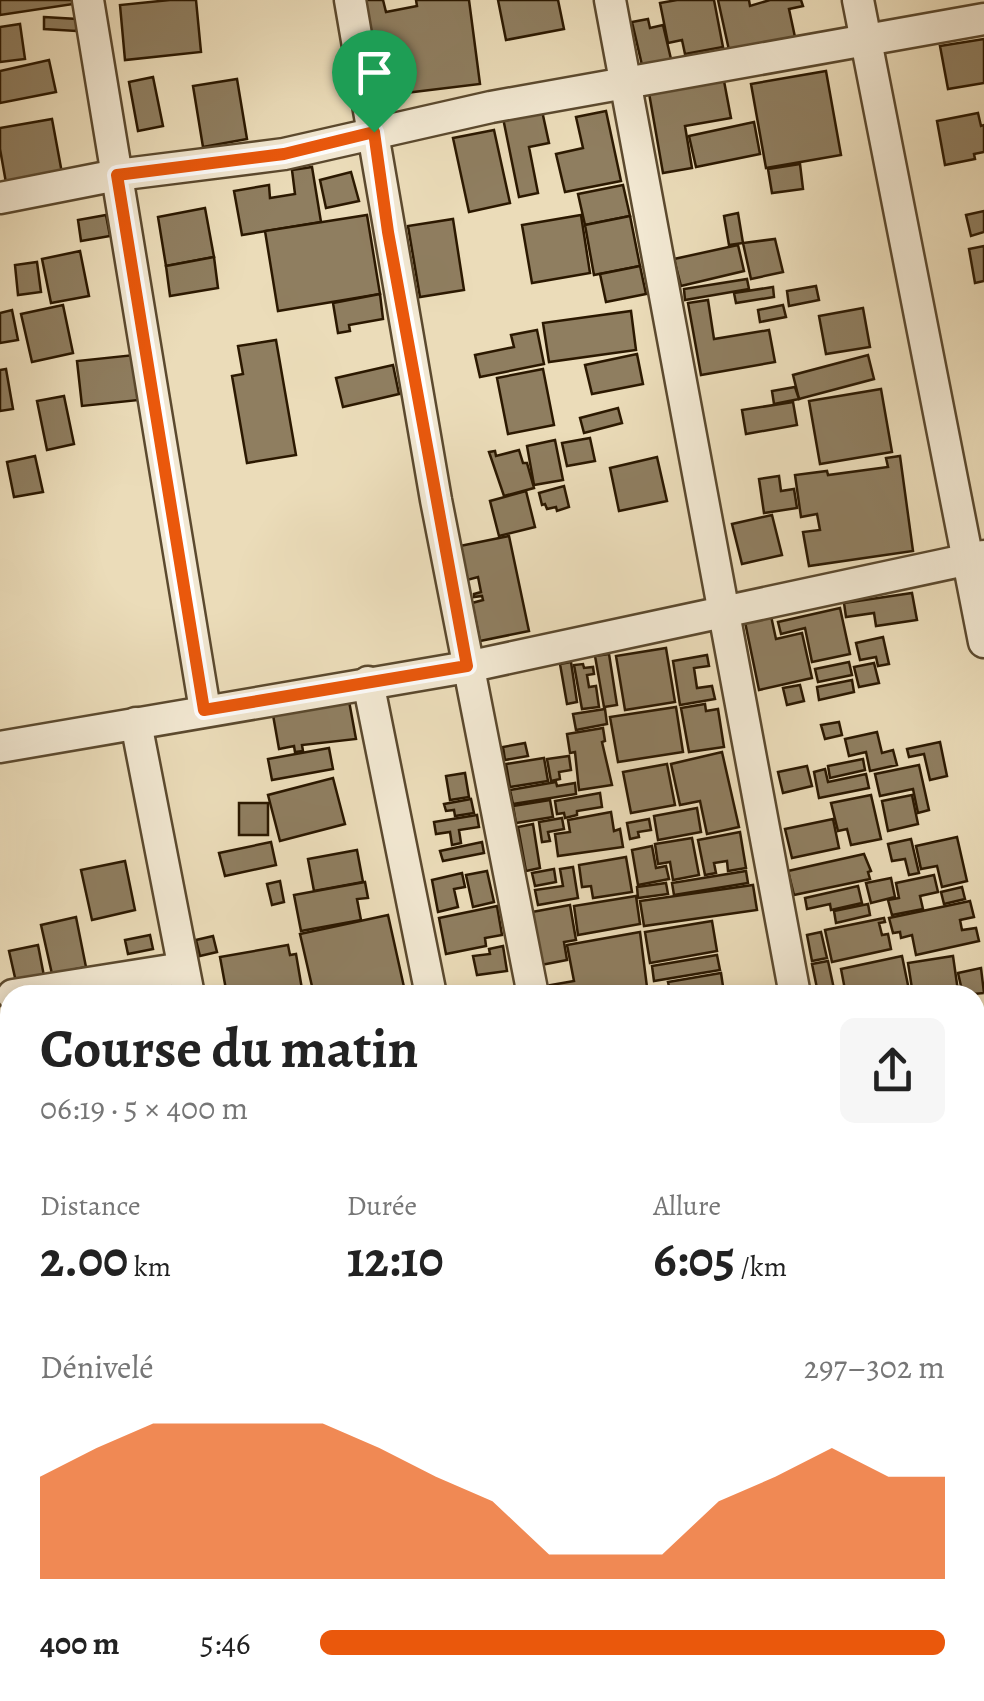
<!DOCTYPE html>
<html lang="fr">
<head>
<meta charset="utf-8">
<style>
  :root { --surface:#fff; --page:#f6f6f6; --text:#222; --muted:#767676; --accent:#ea580c }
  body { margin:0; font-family:Alegreya,serif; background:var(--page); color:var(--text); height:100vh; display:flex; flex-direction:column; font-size:38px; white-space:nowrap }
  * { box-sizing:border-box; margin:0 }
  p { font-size:32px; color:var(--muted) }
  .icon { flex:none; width:55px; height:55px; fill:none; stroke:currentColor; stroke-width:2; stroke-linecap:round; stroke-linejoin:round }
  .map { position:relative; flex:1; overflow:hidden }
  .side { position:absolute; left:0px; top:985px; width:985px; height:718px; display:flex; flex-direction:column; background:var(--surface); border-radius:30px 30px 0 0; box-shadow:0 5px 15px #0003 }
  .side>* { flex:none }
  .pin { position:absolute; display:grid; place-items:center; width:85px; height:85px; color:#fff; margin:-102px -42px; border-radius:50% 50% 50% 0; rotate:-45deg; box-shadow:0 0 10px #0007 }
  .pin .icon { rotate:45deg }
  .round { display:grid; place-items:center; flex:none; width:105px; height:105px; border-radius:15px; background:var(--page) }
  .headline { display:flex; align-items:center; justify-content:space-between; height:170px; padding:0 40px }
  h1 { font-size:55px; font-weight:700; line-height:75px }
  .stats { display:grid; grid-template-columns:repeat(3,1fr); gap:15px; height:170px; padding:10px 40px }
  .stats div { display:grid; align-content:center }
  .stats b { font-size:50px; font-weight:700 }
  .stats small { font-size:28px; font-weight:400 }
  .stats p { font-size:28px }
  .chart { height:280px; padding:20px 40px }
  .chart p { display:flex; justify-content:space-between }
  .chart svg { width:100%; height:180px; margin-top:10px; fill:var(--accent); opacity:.7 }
  ul { padding:0 40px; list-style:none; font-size:32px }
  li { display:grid; grid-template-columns:160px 120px 1fr; align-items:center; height:75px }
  li i { height:25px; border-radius:12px; background:var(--accent) }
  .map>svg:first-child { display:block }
  .building { fill:#8f7e60; stroke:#2b1800; stroke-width:2.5 }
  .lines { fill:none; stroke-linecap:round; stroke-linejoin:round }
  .minor-casing { stroke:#5b492e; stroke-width:35 }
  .minor { stroke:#f2e8d2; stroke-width:30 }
  .route-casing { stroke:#fff; stroke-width:20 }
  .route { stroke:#ea580c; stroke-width:12 }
</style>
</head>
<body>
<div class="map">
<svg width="984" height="1701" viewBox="0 0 984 1701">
  <rect width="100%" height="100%" fill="#ebdcb9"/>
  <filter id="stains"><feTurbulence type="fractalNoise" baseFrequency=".002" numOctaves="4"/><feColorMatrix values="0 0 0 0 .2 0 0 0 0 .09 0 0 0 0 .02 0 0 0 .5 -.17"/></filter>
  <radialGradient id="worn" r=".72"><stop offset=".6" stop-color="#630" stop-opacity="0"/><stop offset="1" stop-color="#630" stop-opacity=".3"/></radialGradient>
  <!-- building -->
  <g class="building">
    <polygon points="0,0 80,0 80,3 0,15"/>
    <polygon points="170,0 196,0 201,52 125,60 120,5"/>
    <polygon points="364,0 383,0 386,12 417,6 416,0 469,0 480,84 372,97"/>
    <polygon points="498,0 558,0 564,29 506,40"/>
    <polygon points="677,0 714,0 723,47 685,54 682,40 668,43 660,3"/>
    <polygon points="718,0 749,0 750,6 770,0 801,0 803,6 789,9 795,37 729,50"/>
    <polygon points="44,17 77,19 76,31 44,29"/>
    <polygon points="648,19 650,28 663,25 671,59 642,65 632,22"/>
    <polygon points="20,24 25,59 0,62 0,27"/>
    <polygon points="984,39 984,83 948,89 940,46"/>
    <polygon points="49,60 56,92 0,103 0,71"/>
    <polygon points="826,71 841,155 766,168 751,84"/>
    <polygon points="153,77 163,126 138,131 129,82"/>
    <polygon points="237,79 247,139 203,147 193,86"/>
    <polygon points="724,81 731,118 685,126 692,168 663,173 649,93"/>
    <polygon points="541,106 549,143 529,147 538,193 519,197 502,113"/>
    <polygon points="606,111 621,181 565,192 556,154 583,148 576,117"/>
    <polygon points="978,113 981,126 984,125 984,152 974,154 975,159 945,165 937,121"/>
    <polygon points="52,119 64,184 8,194 0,149 0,128"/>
    <polygon points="754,122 760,154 696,167 689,136"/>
    <polygon points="494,130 510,203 469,212 453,138"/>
    <polygon points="800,164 803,189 772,193 768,169"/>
    <polygon points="312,167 321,222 242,235 234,191 269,185 270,198 295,194 292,170"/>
    <polygon points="351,172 359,201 326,208 320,180"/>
    <polygon points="623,185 630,216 585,225 578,194"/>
    <polygon points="205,208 214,257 166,266 158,217"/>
    <polygon points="984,211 984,232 971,236 966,215"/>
    <polygon points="738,213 743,243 729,245 724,216"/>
    <polygon points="106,215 110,236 81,241 78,220"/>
    <polygon points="367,215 380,294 278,311 265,231"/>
    <polygon points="581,215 590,273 532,283 522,225"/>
    <polygon points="630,216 640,266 594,275 585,225"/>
    <polygon points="453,219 464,290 420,297 408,226"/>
    <polygon points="775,239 783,272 751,279 743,243"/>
    <polygon points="738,245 744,271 681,286 674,259"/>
    <polygon points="984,246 984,281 975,283 969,249"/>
    <polygon points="80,251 89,296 51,303 42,259"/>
    <polygon points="214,257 218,288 170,296 166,266"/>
    <polygon points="37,262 41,292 18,295 15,265"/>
    <polygon points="640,266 646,294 606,302 600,274"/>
    <polygon points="747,279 749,289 685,300 684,289"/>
    <polygon points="816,286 819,300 789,306 787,291"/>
    <polygon points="773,287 774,297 736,303 734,293"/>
    <polygon points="380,294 383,319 349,325 350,331 338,333 333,303"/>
    <polygon points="708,300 714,339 769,330 775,362 701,375 688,303"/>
    <polygon points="63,305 73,353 32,362 21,314"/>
    <polygon points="783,305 786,317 760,322 758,310"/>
    <polygon points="863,308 870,347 826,354 819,316"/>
    <polygon points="12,310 18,340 0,343 0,313"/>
    <polygon points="631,311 636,350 549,362 543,323"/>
    <polygon points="537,330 544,364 480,377 475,355 514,347 511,335"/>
    <polygon points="276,340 296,455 247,463 232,376 243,374 238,346"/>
    <polygon points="637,354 643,384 592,394 585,365"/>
    <polygon points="134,355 139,400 82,406 77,361"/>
    <polygon points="868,355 874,379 799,399 793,375"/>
    <polygon points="393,365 399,394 343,407 336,378"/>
    <polygon points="6,369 13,409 0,411 0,370"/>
    <polygon points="543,369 554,425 508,434 497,378"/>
    <polygon points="795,387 799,399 774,404 772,391"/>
    <polygon points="881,389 892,452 820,464 809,401"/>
    <polygon points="64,396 74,444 47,450 37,401"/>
    <polygon points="793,402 797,425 746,434 742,410"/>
    <polygon points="618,408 622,423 584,433 580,418"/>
    <polygon points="590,438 595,461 567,466 562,443"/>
    <polygon points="555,440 563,480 534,485 527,446"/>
    <polygon points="519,450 523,463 527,463 534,488 504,496 489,452 495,451 496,456"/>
    <polygon points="35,456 43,492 14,497 7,462"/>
    <polygon points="900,456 913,551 809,566 803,532 820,530 817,514 801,517 795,475 827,471 828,475 888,467 886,458"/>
    <polygon points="657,457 667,501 619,511 610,468"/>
    <polygon points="779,476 781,491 794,489 797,508 764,513 759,479"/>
    <polygon points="564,486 569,507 557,511 556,507 547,509 545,504 542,505 539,493"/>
    <polygon points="526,491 535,527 499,536 490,501"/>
    <polygon points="772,515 782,555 742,564 732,524"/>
    <polygon points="509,536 529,631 480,641 472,603 483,600 482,596 474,597 474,594 481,592 478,577 467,580 460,546"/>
    <polygon points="912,593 917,620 876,626 874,613 846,617 844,603"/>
    <polygon points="840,608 850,654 812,662 805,628 781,634 778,622"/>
    <polygon points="771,616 776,639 802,633 812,678 759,690 745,622"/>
    <polygon points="883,637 889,664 878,666 876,657 860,660 856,643"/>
    <polygon points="666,648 675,702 625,710 616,656"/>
    <polygon points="609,654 617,705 604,707 595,656"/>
    <polygon points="707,655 709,666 694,668 697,688 712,686 715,699 680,705 673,661"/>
    <polygon points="571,662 577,702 567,704 560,664"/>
    <polygon points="849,662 852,675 818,682 815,669"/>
    <polygon points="874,663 879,683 859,687 854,667"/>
    <polygon points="583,664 584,668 593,667 594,674 587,675 589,687 596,686 599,707 582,709 574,665"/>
    <polygon points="852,680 854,692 819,700 817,687"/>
    <polygon points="800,685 804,701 787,705 783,688"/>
    <polygon points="349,701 356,739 302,745 303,751 295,752 294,746 279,749 273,715"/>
    <polygon points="705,704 706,711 718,709 724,747 689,752 681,708"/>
    <polygon points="676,707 683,752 618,762 610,717"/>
    <polygon points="605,709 607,724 576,730 573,714"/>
    <polygon points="839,722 842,735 825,739 821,725"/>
    <polygon points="603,728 605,741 602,742 612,785 579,790 575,752 570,753 567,734"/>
    <polygon points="877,732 882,753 893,750 897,765 870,771 866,752 849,756 845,739"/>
    <polygon points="940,742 947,776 930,780 924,754 909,757 907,749"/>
    <polygon points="525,743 528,756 505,760 503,747"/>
    <polygon points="329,748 333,769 272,780 268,759"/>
    <polygon points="722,752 739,827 707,834 700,801 680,805 671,764"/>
    <polygon points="569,756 571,770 559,772 560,779 551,781 547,759"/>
    <polygon points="544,758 548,781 510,787 506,764"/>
    <polygon points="863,759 865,770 830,778 828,766"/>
    <polygon points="667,764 675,805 631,813 623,772"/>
    <polygon points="919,765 929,810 918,813 913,789 880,796 875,774"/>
    <polygon points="807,766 812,786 783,793 778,772"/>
    <polygon points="825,769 828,782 866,774 869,788 819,798 814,772"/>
    <polygon points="465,773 469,797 450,800 446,776"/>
    <polygon points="333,778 345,824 280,841 268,795"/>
    <polygon points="556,782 557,786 575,783 576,794 513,804 510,790"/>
    <polygon points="600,793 602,807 577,811 577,815 565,818 564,813 557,814 555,801"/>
    <polygon points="871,795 881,839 851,845 847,829 838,831 831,803"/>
    <polygon points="912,795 918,824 888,831 882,801"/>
    <polygon points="471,799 474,813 455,816 454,810 446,811 444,804"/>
    <polygon points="550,800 553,817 516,823 513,806"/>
    <rect x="239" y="803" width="29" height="32"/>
    <polygon points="697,808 701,832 658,840 654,816"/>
    <polygon points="611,812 614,831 620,829 623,847 558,856 555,834 570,832 568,820"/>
    <polygon points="477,815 479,827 459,830 461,843 452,845 450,832 436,834 434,822"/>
    <polygon points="562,818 564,829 548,832 550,841 542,842 539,822"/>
    <polygon points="649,819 651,830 638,832 639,837 630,839 627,823"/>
    <polygon points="833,819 839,848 792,858 785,829"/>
    <polygon points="533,824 540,868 526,871 518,827"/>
    <polygon points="740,832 746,868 728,871 727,861 714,863 716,873 705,875 698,840"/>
    <polygon points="957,837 967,881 942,887 937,866 921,869 916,846"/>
    <polygon points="692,838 699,875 673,880 670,862 658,864 655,844"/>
    <polygon points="911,839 919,873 909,875 905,859 892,861 888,844"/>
    <polygon points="271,842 276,865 225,876 219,853"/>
    <polygon points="482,842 484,853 443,861 440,851"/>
    <polygon points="652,846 656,868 666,866 669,879 638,885 632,850"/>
    <polygon points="357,850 363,882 314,891 308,859"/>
    <polygon points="864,854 871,871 868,872 870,879 794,895 788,871"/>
    <polygon points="626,857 632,892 593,898 591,886 582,887 579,865"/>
    <polygon points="125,861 135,910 92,920 81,870"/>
    <polygon points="573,867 578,898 538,905 535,890 563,886 560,869"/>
    <polygon points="554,869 556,882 535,886 532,873"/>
    <polygon points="487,871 494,902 473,907 466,875"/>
    <polygon points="746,871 748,883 674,895 672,883"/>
    <polygon points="462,873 465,887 454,889 458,907 438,912 432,880"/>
    <polygon points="934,875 938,892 920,896 923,909 892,915 888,900 899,898 896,883"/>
    <polygon points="891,878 895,897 871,903 866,883"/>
    <polygon points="280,881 284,902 272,905 267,884"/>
    <polygon points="365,882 368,898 357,899 361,920 301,931 294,895"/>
    <polygon points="666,883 668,894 638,898 637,887"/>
    <polygon points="753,885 757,910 644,926 640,901"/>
    <polygon points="858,886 862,903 831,910 830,904 807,909 805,898"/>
    <polygon points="962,887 965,899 944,904 941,892"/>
    <polygon points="636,896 640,924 578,935 574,906"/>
    <polygon points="970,901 974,917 960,920 962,930 976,928 979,941 916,955 912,935 901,938 900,932 893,933 889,918"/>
    <polygon points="868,904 870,915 836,923 834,911"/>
    <polygon points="570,905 576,940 564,942 567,960 541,965 532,912"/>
    <polygon points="497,906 502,935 485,938 486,946 446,954 439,918"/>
    <polygon points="388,915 404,987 365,995 314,995 300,934"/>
    <polygon points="76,917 86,967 52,974 41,925"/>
    <polygon points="884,918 885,922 879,923 882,935 888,934 891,949 832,962 825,930"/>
    <polygon points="712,921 717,951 650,963 645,932"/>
    <polygon points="640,932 648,995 546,995 545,986 574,981 567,945"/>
    <polygon points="821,932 827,958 812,961 807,935"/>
    <polygon points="150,935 153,949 128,954 125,940"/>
    <polygon points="213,936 217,952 200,956 196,940"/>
    <polygon points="38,945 44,976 16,982 9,951"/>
    <polygon points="288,945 290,955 296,954 303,995 227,995 220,957"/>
    <polygon points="503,946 507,971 477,975 473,956 490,954 489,949"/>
    <polygon points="717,955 720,970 654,981 652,966"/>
    <polygon points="902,956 909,990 885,995 846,995 841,969"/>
    <polygon points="953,956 958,991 953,992 954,995 913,995 908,963"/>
    <polygon points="828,961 834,989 818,993 812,964"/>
    <polygon points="981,968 984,993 963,995 958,973"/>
    <polygon points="721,973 724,993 654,995 670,991 668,982"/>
    <polygon points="984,1117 984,1162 975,1164 975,1119"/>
    <polygon points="10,1165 10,1225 0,1227 0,1167"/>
    <polygon points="984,1216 984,1231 978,1232 984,1248 984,1280 975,1282 975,1218"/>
    <polygon points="984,1288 984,1316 975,1318 975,1290"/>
    <polygon points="984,1415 984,1463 982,1464 975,1417"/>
    <polygon points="142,1692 206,1692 209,1701 144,1701"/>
    <polygon points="349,1692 406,1692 408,1701 351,1701"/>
    <polygon points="635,1692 662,1692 664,1701 619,1701 618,1696"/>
    <polygon points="722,1692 779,1692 781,1701 724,1701"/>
  </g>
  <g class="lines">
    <!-- minor casing -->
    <g class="minor-casing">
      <g id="minor">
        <polyline points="88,0 205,710"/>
        <polyline points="350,0 436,500 533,995"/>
        <polyline points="610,0 795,995"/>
        <polyline points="858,0 984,642"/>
        <polyline points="0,198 117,175 284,154 491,107 984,19"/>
        <polyline points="368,682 431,995"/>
        <polyline points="136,723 189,995"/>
        <polyline points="0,747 467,667 984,556"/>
        <polyline points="13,995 183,968"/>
        <polyline points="975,1051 984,1049"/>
        <polyline points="975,1190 984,1188"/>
        <polyline points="0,1249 10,1248"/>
        <polyline points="0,1326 10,1378"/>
        <polyline points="975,1398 984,1397"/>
        <polyline points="0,1561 10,1559"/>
        <polyline points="70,1692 71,1701"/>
        <polyline points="331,1692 333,1701"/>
        <polyline points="594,1692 596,1701"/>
        <polyline points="876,1692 878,1701"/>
      </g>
    </g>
    <!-- minor -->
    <use href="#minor" class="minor"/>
  </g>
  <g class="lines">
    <!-- route casing -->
    <g class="route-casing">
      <polygon id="route" points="374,132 388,232 467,666 204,710 117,175 284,154"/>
    </g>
    <!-- route -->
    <use href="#route" class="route"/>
  </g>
  <rect width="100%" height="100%" filter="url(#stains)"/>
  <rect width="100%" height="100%" fill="url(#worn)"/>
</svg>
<div class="pin" style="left:374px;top:132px;background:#1e9e55"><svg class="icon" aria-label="arrive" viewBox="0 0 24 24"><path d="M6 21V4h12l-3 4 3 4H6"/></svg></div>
<section class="side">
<div class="headline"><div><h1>Course du matin</h1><p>06:19 · 5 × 400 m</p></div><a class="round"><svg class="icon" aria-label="share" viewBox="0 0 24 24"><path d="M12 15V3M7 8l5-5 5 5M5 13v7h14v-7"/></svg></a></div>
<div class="stats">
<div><p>Distance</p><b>2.00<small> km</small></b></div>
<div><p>Durée</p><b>12:10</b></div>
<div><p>Allure</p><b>6:05<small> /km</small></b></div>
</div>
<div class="chart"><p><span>Dénivelé</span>297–302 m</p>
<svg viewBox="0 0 160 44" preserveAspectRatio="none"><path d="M0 44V19L10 12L20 6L30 6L40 6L50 6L60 12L70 19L80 25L90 38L100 38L110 38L120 25L130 19L140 12L150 19L160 19V44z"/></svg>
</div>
<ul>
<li><b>400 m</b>5:46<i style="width:100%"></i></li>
</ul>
</section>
</div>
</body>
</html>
